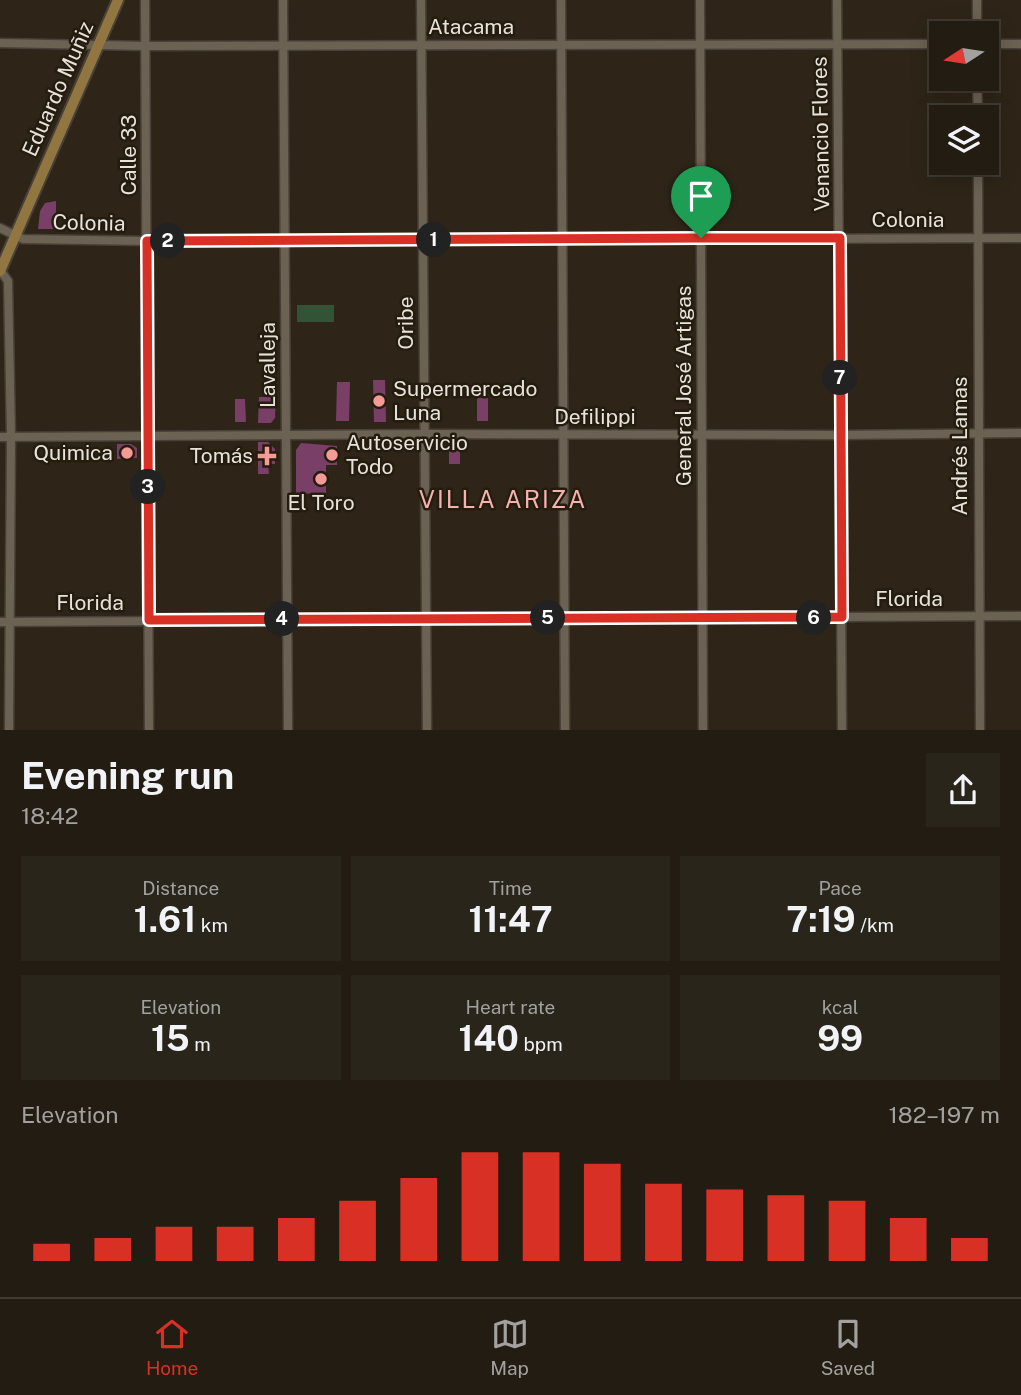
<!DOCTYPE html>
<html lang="en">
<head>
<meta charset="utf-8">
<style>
  :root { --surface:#221c12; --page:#2a251b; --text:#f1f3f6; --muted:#a2a19f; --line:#3f3a32; --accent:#d93025 }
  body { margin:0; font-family:"Public Sans",sans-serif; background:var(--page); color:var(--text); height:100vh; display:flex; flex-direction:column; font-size:26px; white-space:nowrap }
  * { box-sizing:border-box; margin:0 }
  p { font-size:23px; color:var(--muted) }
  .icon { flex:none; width:38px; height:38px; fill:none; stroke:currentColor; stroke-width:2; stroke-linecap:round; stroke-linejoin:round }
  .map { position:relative; height:730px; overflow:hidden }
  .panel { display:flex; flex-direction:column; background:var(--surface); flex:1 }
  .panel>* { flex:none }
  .needle { width:46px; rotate:258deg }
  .fabs { position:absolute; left:929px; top:21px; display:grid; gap:14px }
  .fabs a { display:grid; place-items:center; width:70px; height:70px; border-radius:0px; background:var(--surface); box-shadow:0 4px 18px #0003,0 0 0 2px var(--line); font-size:35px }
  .pin { position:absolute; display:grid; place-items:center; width:60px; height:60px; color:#fff; margin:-72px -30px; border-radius:50% 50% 50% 0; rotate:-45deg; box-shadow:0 0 7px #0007 }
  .pin .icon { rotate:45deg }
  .km { position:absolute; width:35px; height:35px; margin:-18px; border-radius:50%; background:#222; color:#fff; font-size:19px; line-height:35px; text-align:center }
  .round { display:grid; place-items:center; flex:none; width:74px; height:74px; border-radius:0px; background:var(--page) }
  .summary { display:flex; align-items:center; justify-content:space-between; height:119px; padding:0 21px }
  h1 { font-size:38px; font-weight:700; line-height:52px }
  .figures { display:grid; grid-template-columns:repeat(3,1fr); gap:10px; height:119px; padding:7px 21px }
  .figures div { display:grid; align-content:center; border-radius:0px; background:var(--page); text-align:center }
  .figures b { font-size:35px; font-weight:700 }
  .figures small { font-size:19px; font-weight:400 }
  .figures p { font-size:19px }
  .chart { height:196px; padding:14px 21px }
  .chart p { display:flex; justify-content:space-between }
  .chart svg { width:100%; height:126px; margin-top:7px; stroke:var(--accent); stroke-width:6 }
  .dock { display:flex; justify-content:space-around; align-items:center; height:98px; border-top:2px solid var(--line); background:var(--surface); font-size:19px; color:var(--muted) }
  .dock a { display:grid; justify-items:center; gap:4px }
  .dock .current { color:var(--accent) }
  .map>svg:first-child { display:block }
  .green { fill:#325335 }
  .building { fill:#7a3f67 }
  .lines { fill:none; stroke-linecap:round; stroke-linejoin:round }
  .street-casing { stroke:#484137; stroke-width:11 }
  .secondary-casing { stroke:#484137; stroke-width:14 }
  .street { stroke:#6c6253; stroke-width:8 }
  .secondary { stroke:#927641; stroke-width:10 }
  .route-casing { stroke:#fff; stroke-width:14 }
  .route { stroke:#d93025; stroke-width:9 }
  .poi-dot { fill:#f59b97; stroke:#241c0e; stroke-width:2.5 }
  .labels { text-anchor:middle; stroke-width:5; stroke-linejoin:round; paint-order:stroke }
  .street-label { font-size:21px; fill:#e8e3da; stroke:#241c0e }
  .poi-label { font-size:21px; fill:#e8e3da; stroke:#241c0e; text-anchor:start }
  .quarter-label { font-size:24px; letter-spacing:2px; fill:#f6b2ae; stroke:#241c0e }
</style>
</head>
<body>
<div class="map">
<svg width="1021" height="730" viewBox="0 0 1021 730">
  <rect width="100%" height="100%" fill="#2e2518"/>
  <!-- green -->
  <rect class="green" x="297" y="305" width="37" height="17"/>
  <!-- building -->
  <g class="building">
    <polygon points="56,201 56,229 38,229 40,211 45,203"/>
    <polygon points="373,380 385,380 386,422 374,422"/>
    <polygon points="337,382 350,382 349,421 336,421"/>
    <polygon points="259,397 276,397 275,418 271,423 258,423"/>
    <rect x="477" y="398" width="11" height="23"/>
    <polygon points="235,399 245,399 246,422 235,422"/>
    <polygon points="258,442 268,442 275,449 275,464 268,464 269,474 258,474"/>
    <polygon points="301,443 337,446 337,465 326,465 326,493 296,494 296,450"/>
    <polygon points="117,444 131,444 137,448 137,458 117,459"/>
    <rect x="449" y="445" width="11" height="19"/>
  </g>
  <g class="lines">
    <!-- street casing -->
    <g class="street-casing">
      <g id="street">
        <polyline points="145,0 149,730"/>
        <polyline points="283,0 288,730"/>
        <polyline points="421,0 427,730"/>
        <polyline points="561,0 565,730"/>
        <polyline points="700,0 703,730"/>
        <polyline points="837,0 842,730"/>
        <polyline points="977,0 977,33"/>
        <polyline points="0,43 146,46 942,44"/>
        <polyline points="987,44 1021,44"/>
        <polyline points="977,79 978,117"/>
        <polyline points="978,163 980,730"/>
        <polyline points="0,228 23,239 147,241 1021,238"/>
        <polyline points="0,270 8,281 11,437 9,730"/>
        <polyline points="0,437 424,434 840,435 1021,433"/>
        <polyline points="0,622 1021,616"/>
      </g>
    </g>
    <!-- secondary casing -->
    <g class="secondary-casing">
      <polyline id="secondary" points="0,271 118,0"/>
    </g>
    <!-- street -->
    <use href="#street" class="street"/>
    <!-- secondary -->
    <use href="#secondary" class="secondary"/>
  </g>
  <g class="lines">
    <!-- route casing -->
    <g class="route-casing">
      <polygon id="route" points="701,238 840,238 842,617 149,620 147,241"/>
    </g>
    <!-- route -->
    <use href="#route" class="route"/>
  </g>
  <!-- markers -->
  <g class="poi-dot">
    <circle cx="379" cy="401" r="7"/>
    <circle cx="127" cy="453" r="7"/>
    <circle cx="332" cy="455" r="7"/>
    <path d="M263.5 445.5h7v7h7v7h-7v7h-7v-7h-7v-7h7z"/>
    <circle cx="321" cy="479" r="7"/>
  </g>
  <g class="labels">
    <!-- street labels -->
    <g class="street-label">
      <text x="471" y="34">Atacama</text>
      <text transform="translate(58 89) rotate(-66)" y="7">Eduardo Muñiz</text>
      <text transform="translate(821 134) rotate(-91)" y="7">Venancio Flores</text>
      <text transform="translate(129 155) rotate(-90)" y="7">Calle 33</text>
      <text x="908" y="227">Colonia</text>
      <text transform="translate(89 223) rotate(1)" y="7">Colonia</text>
      <text transform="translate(406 323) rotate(-90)" y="7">Oribe</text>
      <text transform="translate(268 365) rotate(-90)" y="7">Lavalleja</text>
      <text transform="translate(684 386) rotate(-90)" y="7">General José Artigas</text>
      <text x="595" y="424">Defilippi</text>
      <text transform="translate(960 446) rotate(-90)" y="7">Andrés Lamas</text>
      <text x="909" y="606">Florida</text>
      <text x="90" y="610">Florida</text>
    </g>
    <!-- poi labels -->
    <g class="poi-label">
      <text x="393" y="396">Supermercado<tspan x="393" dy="24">Luna</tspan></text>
      <text x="346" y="450">Autoservicio<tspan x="346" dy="24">Todo</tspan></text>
      <text x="113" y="460" text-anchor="end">Quimica</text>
      <text x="253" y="463" text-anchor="end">Tomás</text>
      <text x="321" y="510" text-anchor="middle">El Toro</text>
    </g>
    <!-- quarter labels -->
    <g class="quarter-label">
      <text x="503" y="508">VILLA ARIZA</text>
    </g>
  </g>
</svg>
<div class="fabs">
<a><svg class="needle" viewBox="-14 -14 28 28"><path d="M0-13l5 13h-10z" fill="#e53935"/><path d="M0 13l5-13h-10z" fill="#a2a19f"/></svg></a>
<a><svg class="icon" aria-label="layers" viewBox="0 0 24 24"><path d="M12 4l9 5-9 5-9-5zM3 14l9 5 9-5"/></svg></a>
</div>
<div class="pin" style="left:701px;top:238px;background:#1e9e55"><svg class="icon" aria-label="arrive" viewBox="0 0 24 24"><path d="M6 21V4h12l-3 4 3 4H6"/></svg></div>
<b class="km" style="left:434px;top:240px">1</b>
<b class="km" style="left:168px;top:241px">2</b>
<b class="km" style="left:148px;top:487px">3</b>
<b class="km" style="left:282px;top:619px">4</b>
<b class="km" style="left:548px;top:618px">5</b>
<b class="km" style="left:814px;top:618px">6</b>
<b class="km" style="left:840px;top:378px">7</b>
</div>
<section class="panel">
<div class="summary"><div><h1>Evening run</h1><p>18:42</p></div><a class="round"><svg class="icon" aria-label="share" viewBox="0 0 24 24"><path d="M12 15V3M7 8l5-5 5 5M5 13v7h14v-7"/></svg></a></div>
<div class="figures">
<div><p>Distance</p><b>1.61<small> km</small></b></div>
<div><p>Time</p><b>11:47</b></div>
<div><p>Pace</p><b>7:19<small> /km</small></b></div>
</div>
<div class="figures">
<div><p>Elevation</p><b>15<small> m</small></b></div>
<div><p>Heart rate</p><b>140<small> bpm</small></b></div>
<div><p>kcal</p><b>99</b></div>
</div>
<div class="chart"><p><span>Elevation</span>182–197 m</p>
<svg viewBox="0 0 160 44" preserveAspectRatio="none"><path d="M5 44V38M15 44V36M25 44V32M35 44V32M45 44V29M55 44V23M65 44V15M75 44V6M85 44V6M95 44V10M105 44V17M115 44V19M125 44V21M135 44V23M145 44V29M155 44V36"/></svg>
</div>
</section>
<nav class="dock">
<a class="current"><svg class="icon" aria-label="home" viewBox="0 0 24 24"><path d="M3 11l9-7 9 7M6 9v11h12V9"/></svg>Home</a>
<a><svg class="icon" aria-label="map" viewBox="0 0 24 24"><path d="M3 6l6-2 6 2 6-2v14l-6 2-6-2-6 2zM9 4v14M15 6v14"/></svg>Map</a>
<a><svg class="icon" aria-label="saved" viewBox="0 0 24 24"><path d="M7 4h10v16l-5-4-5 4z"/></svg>Saved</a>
</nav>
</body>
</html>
